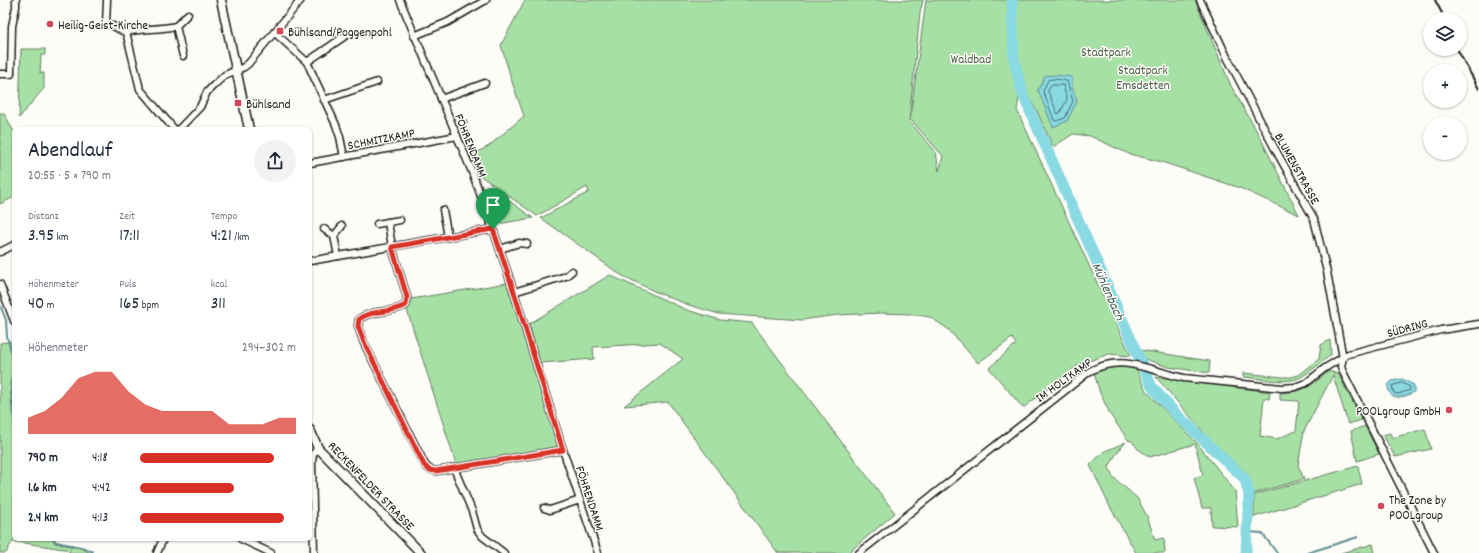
<!DOCTYPE html>
<html lang="de">
<head>
<meta charset="utf-8">
<style>
  :root { --surface:#fff; --page:#f2f2f3; --text:#1f2937; --muted:#747a83; --accent:#d93025 }
  body { margin:0; font-family:Dekko,sans-serif; background:var(--page); color:var(--text); height:100vh; display:flex; flex-direction:column; font-size:15px; white-space:nowrap }
  * { box-sizing:border-box; margin:0 }
  p { font-size:13px; color:var(--muted) }
  .icon { flex:none; width:22px; height:22px; fill:none; stroke:currentColor; stroke-width:2; stroke-linecap:round; stroke-linejoin:round }
  .map { position:relative; flex:1; overflow:hidden }
  .drawer { position:absolute; left:12px; top:127px; width:300px; height:414px; display:flex; flex-direction:column; background:var(--surface); border-radius:6px; box-shadow:0 1px 3px #0004 }
  .drawer>* { flex:none }
  .controls { position:absolute; left:1423px; top:12px; display:grid; gap:8px }
  .controls a { display:grid; place-items:center; width:44px; height:44px; border-radius:50%; background:var(--surface); box-shadow:0 1px 3px #0004; font-size:20px }
  .pin { position:absolute; display:grid; place-items:center; width:34px; height:34px; color:#fff; margin:-41px -17px; border-radius:50% 50% 50% 0; rotate:-45deg; box-shadow:0 0 4px #0007 }
  .pin .icon { rotate:45deg }
  .round { display:grid; place-items:center; flex:none; width:42px; height:42px; border-radius:21px; background:var(--page) }
  .summary { display:flex; align-items:center; justify-content:space-between; height:68px; padding:0 16px }
  h1 { font-size:22px; font-weight:600; line-height:30px }
  .metrics { display:grid; grid-template-columns:repeat(3,1fr); gap:6px; height:68px; padding:4px 16px }
  .metrics div { display:grid; align-content:center }
  .metrics b { font-size:17px; font-weight:600 }
  .metrics small { font-size:11px; font-weight:400 }
  .metrics p { font-size:11px }
  .chart { height:112px; padding:8px 16px }
  .chart p { display:flex; justify-content:space-between }
  .chart svg { width:100%; height:72px; margin-top:4px; fill:var(--accent); opacity:.7 }
  ul { padding:0 16px; list-style:none; font-size:13px }
  li { display:grid; grid-template-columns:64px 48px 1fr; align-items:center; height:30px }
  li i { height:10px; border-radius:5px; background:var(--accent) }
  .map>svg:first-child { display:block }
  .green { fill:#a7e0a5; stroke:#627e60 }
  .water { fill:#89d9e3; stroke:#5d8d93 }
  .lines { fill:none; stroke-linecap:round; stroke-linejoin:round }
  .shore { stroke:#48686c; stroke-width:1 }
  .stream { stroke:#5d8d93; stroke-width:2 }
  .river { stroke:#89d9e3; stroke-width:11 }
  .minor-casing { stroke:#1c1c1c; stroke-width:9 }
  .tertiary-casing { stroke:#1c1c1c; stroke-width:11 }
  .minor { stroke:#fdfcf7; stroke-width:6 }
  .tertiary { stroke:#fdfcf7; stroke-width:8 }
  .rail { stroke:#1c1c1c; stroke-width:2 }
  .route-casing { stroke:#fff; stroke-width:8 }
  .route { stroke:#d93025; stroke-width:5 }
  .poi-dot { fill:#d1495b; stroke:#fdfcf7; stroke-width:1.5 }
  .labels { text-anchor:middle; stroke-width:3; stroke-linejoin:round; paint-order:stroke }
  .poi-label { font-size:13px; fill:#1c1c1c; stroke:#fdfcf7; text-anchor:start }
  .park-label { font-size:13px; fill:#4d614c; stroke:#fdfcf7 }
  .street-label { font-size:13px; fill:#1c1c1c; stroke:#fdfcf7 }
  .water-label { font-size:14px; font-style:italic; fill:#425e62; stroke:#fdfcf7 }
</style>
</head>
<body>
<div class="map">
<svg width="1479" height="553" viewBox="0 0 1479 553">
  <rect width="100%" height="100%" fill="#fdfcf7"/>
  <filter id="ink" filterUnits="userSpaceOnUse"><feTurbulence type="fractalNoise" baseFrequency=".025" numOctaves="2"/><feDisplacementMap in="SourceGraphic" scale="8" xChannelSelector="R" yChannelSelector="G"/><feConvolveMatrix kernelMatrix="1 2 1 2 8 2 1 2 1" color-interpolation-filters="sRGB"/></filter>
  <g filter="url(#ink)">
    <!-- green -->
    <g class="green">
      <polygon points="525,0 923,0 920,13 909,121 936,152 939,171 943,156 910,119 926,0 1195,0 1231,86 1259,135 1299,215 1240,188 1162,162 1129,154 1090,136 1073,134 1053,147 1036,109 1021,86 1017,110 1131,356 1109,354 1078,365 1023,408 989,368 1016,344 1012,338 978,363 948,329 930,317 911,314 881,313 837,315 802,320 719,314 689,305 658,293 621,275 541,218 589,192 587,187 537,216 475,172 470,156 489,146 524,116 513,85 501,45"/>
      <polygon points="21,49 45,49 45,55 41,55 40,73 44,73 44,88 19,118"/>
      <polygon points="0,113 4,113 14,132 14,197 0,204"/>
      <polygon points="493,189 533,218 498,224 485,194"/>
      <polygon points="610,275 618,279 687,310 720,320 752,323 895,513 848,553 778,553 668,402 624,406 683,359 660,343 593,347 594,359 540,363 529,324"/>
      <polygon points="507,283 560,448 456,464 407,310 411,299"/>
      <path d="M1330,340L1331,355C1321,362 1312,371 1301,377C1288,385 1258,378 1243,377V373L1283,377H1291L1299,375L1319,359L1321,345Z"/>
      <polygon points="13,341 14,369 10,383 12,412 14,417 14,539 52,539 55,543 80,548 91,553 68,553 70,550 18,542 12,542 6,553 0,553 0,343"/>
      <polygon points="1140,350 1210,361 1209,373 1168,367 1145,359"/>
      <polygon points="1113,366 1136,368 1146,391 1197,443 1235,491 1238,527 1212,526 1211,508 1202,508 1194,478 1203,475 1195,444 1150,457 1138,449 1131,440 1129,441 1111,416 1100,393 1094,373 1102,368"/>
      <path d="M1329,371L1338,374L1362,420L1348,424L1333,375L1304,431L1298,465L1304,479L1252,494L1246,475L1210,440L1156,377L1270,392L1269,399L1264,398L1260,436L1277,439L1296,431L1299,401L1280,400V393C1305,392 1311,386 1329,371Z"/>
      <polygon points="1365,426 1379,454 1357,461 1351,431"/>
      <polygon points="1425,429 1431,449 1395,457 1383,435 1390,433 1392,438"/>
      <polygon points="1126,442 1116,454 1109,467 1113,477 1137,498 1147,516 1155,540 1164,538 1165,553 1136,553 1109,505 1090,465 1103,452"/>
      <polygon points="1358,466 1362,484 1254,517 1254,495"/>
      <polygon points="1373,544 1375,553 1341,553"/>
    </g>
    <!-- water -->
    <g class="water">
      <polygon points="1055,75 1072,77 1072,87 1077,101 1067,121 1053,127 1038,90 1045,76"/>
      <path d="M1402,379L1414,385V392C1404,398 1388,402 1388,385L1392,381Z"/>
    </g>
    <g class="lines">
      <!-- shore -->
      <g class="shore">
        <polygon points="1055,79 1067,81 1073,101 1065,118 1056,121 1054,120 1043,91 1048,80"/>
        <polygon points="1052,85 1063,85 1067,100 1059,114 1057,113 1048,91"/>
        <polygon points="1402,383 1410,387 1410,390 1398,394 1394,393 1392,386"/>
      </g>
      <!-- stream -->
      <g class="stream">
        <polyline points="0,305 6,320 7,337 14,360"/>
        <polyline points="14,373 11,384 14,414"/>
        <polyline points="1247,532 1262,533 1277,553"/>
        <polyline points="54,539 56,542 81,547 92,551 92,553"/>
        <polyline points="1307,553 1358,537"/>
      </g>
      <!-- river -->
      <polyline class="river" points="1012,0 1014,59 1023,95 1152,387 1175,413 1245,479 1249,494 1246,553"/>
      <!-- minor casing -->
      <g class="minor-casing">
        <g id="minor">
          <path d="M107,0L106,24C117,25 118,31 126,32L140,89L174,129"/>
          <polyline points="400,0 472,172 493,229 514,292 563,450 598,553"/>
          <polyline points="1200,0 1227,57 1274,147 1314,219 1327,272 1343,358 1341,366 1342,370 1434,553"/>
          <polyline points="176,26 188,14"/>
          <path d="M126,32C144,28 158,30 176,26L183,56"/>
          <polyline points="274,32 307,62 336,125 340,137 344,157"/>
          <polyline points="414,36 448,22 486,0"/>
          <polyline points="307,62 348,34"/>
          <polyline points="0,74 11,74 12,26 16,7 16,0"/>
          <polyline points="441,99 485,83"/>
          <polyline points="324,100 377,82"/>
          <polyline points="179,129 200,107 207,92 214,85 225,75 244,67 248,64 301,0"/>
          <polyline points="310,163 457,136"/>
          <polyline points="443,210 448,237"/>
          <path d="M388,222L392,247L407,297L406,305C391,314 372,309 359,319L358,326L364,343L425,465L429,469L436,471L563,450"/>
          <polyline points="377,224 400,220"/>
          <polyline points="324,229 334,236 342,226"/>
          <polyline points="334,236 338,256"/>
          <polyline points="500,249 519,243 527,244"/>
          <polyline points="0,252 14,245"/>
          <polyline points="310,261 493,229"/>
          <polyline points="0,284 14,321"/>
          <polyline points="514,292 566,276 572,271"/>
          <polyline points="454,468 472,511 477,529 482,536 504,553"/>
          <polyline points="544,508 550,510 580,500"/>
          <polyline points="241,539 271,553"/>
          <polyline points="157,553 163,539"/>
          <polyline points="314,553 312,462 313,454 318,448"/>
          <path d="M859,553L1090,371C1125,353 1149,371 1184,378L1282,388L1295,387L1306,383L1325,368L1348,354L1441,330L1479,324"/>
        </g>
      </g>
      <!-- tertiary casing -->
      <g class="tertiary-casing">
        <g id="tertiary">
          <polyline points="221,0 249,129"/>
          <polyline points="310,430 318,448 421,553"/>
        </g>
      </g>
      <!-- minor -->
      <use href="#minor" class="minor"/>
      <!-- tertiary -->
      <use href="#tertiary" class="tertiary"/>
      <!-- rail -->
      <g class="rail">
        <polyline points="1435,0 1445,19"/>
        <polyline points="1457,49 1479,89"/>
      </g>
    </g>
  </g>
  <g class="lines" filter="url(#ink)">
    <!-- route casing -->
    <g class="route-casing">
      <path id="route" d="M493,229L514,292L563,450L436,471L429,470L424,465L364,342L358,326L359,319C372,309 391,314 406,305L407,297L392,247Z"/>
    </g>
    <!-- route -->
    <use href="#route" class="route"/>
  </g>
  <!-- markers -->
  <g class="poi-dot">
    <circle cx="50" cy="24" r="4"/>
    <rect x="276" y="27" width="8" height="8" rx="2"/>
    <rect x="234" y="99" width="8" height="8" rx="2"/>
    <circle cx="1449" cy="410" r="4"/>
    <circle cx="1381" cy="506" r="4"/>
  </g>
  <g class="labels">
    <!-- poi labels -->
    <g class="poi-label">
      <text x="58" y="29">Heilig-Geist-Kirche</text>
      <text x="288" y="36">Bühlsand/Poggenpohl</text>
      <text x="246" y="108">Bühlsand</text>
      <text x="1441" y="415" text-anchor="end">POOLgroup GmbH</text>
      <text x="1389" y="504">The Zone by<tspan x="1389" dy="15">POOLgroup</tspan></text>
    </g>
    <!-- park labels -->
    <g class="park-label">
      <text x="1106" y="56">Stadtpark</text>
      <text x="971" y="63">Waldbad</text>
      <text x="1143" y="74">Stadtpark<tspan x="1143" dy="15">Emsdetten</tspan></text>
    </g>
    <!-- street labels -->
    <g class="street-label">
      <text transform="translate(381 138) rotate(-11)" y="5">SCHMITZKAMP</text>
      <text transform="translate(472 145) rotate(68)" y="5">FÖHRENDAMM</text>
      <text transform="translate(1298 168) rotate(61)" y="5">BLUMENSTRASSE</text>
      <text transform="translate(1407 327) rotate(-15)" y="5">SÜDRING</text>
      <text transform="translate(1063 379) rotate(-36)" y="5">IM HOLTKAMP</text>
      <text transform="translate(372 485) rotate(46)" y="5">RECKENFELDER STRASSE</text>
      <text transform="translate(591 498) rotate(72)" y="5">FÖHRENDAMM</text>
    </g>
    <!-- water labels -->
    <g class="water-label">
      <text transform="translate(1109 291) rotate(66)" y="5">Mühlenbach</text>
    </g>
  </g>
</svg>
<div class="controls">
<a><svg class="icon" aria-label="layers" viewBox="0 0 24 24"><path d="M12 4l9 5-9 5-9-5zM3 14l9 5 9-5"/></svg></a>
<a>+</a>
<a>−</a>
</div>
<div class="pin" style="left:493px;top:229px;background:#1e9e55"><svg class="icon" aria-label="arrive" viewBox="0 0 24 24"><path d="M6 21V4h12l-3 4 3 4H6"/></svg></div>
<section class="drawer">
<div class="summary"><div><h1>Abendlauf</h1><p>20:55 · 5 × 790 m</p></div><a class="round"><svg class="icon" aria-label="share" viewBox="0 0 24 24"><path d="M12 15V3M7 8l5-5 5 5M5 13v7h14v-7"/></svg></a></div>
<div class="metrics">
<div><p>Distanz</p><b>3.95<small> km</small></b></div>
<div><p>Zeit</p><b>17:11</b></div>
<div><p>Tempo</p><b>4:21<small> /km</small></b></div>
</div>
<div class="metrics">
<div><p>Höhenmeter</p><b>40<small> m</small></b></div>
<div><p>Puls</p><b>165<small> bpm</small></b></div>
<div><p>kcal</p><b>311</b></div>
</div>
<div class="chart"><p><span>Höhenmeter</span>294–302 m</p>
<svg viewBox="0 0 160 44" preserveAspectRatio="none"><path d="M0 44V34L10 30L20 22L30 10L40 6L50 6L60 18L70 26L80 30L90 30L100 30L110 30L120 38L130 38L140 38L150 34L160 34V44z"/></svg>
</div>
<ul>
<li><b>790 m</b>4:18<i style="width:86%"></i></li>
<li><b>1.6 km</b>4:42<i style="width:60%"></i></li>
<li><b>2.4 km</b>4:13<i style="width:92%"></i></li>
</ul>
</section>
</div>
</body>
</html>
